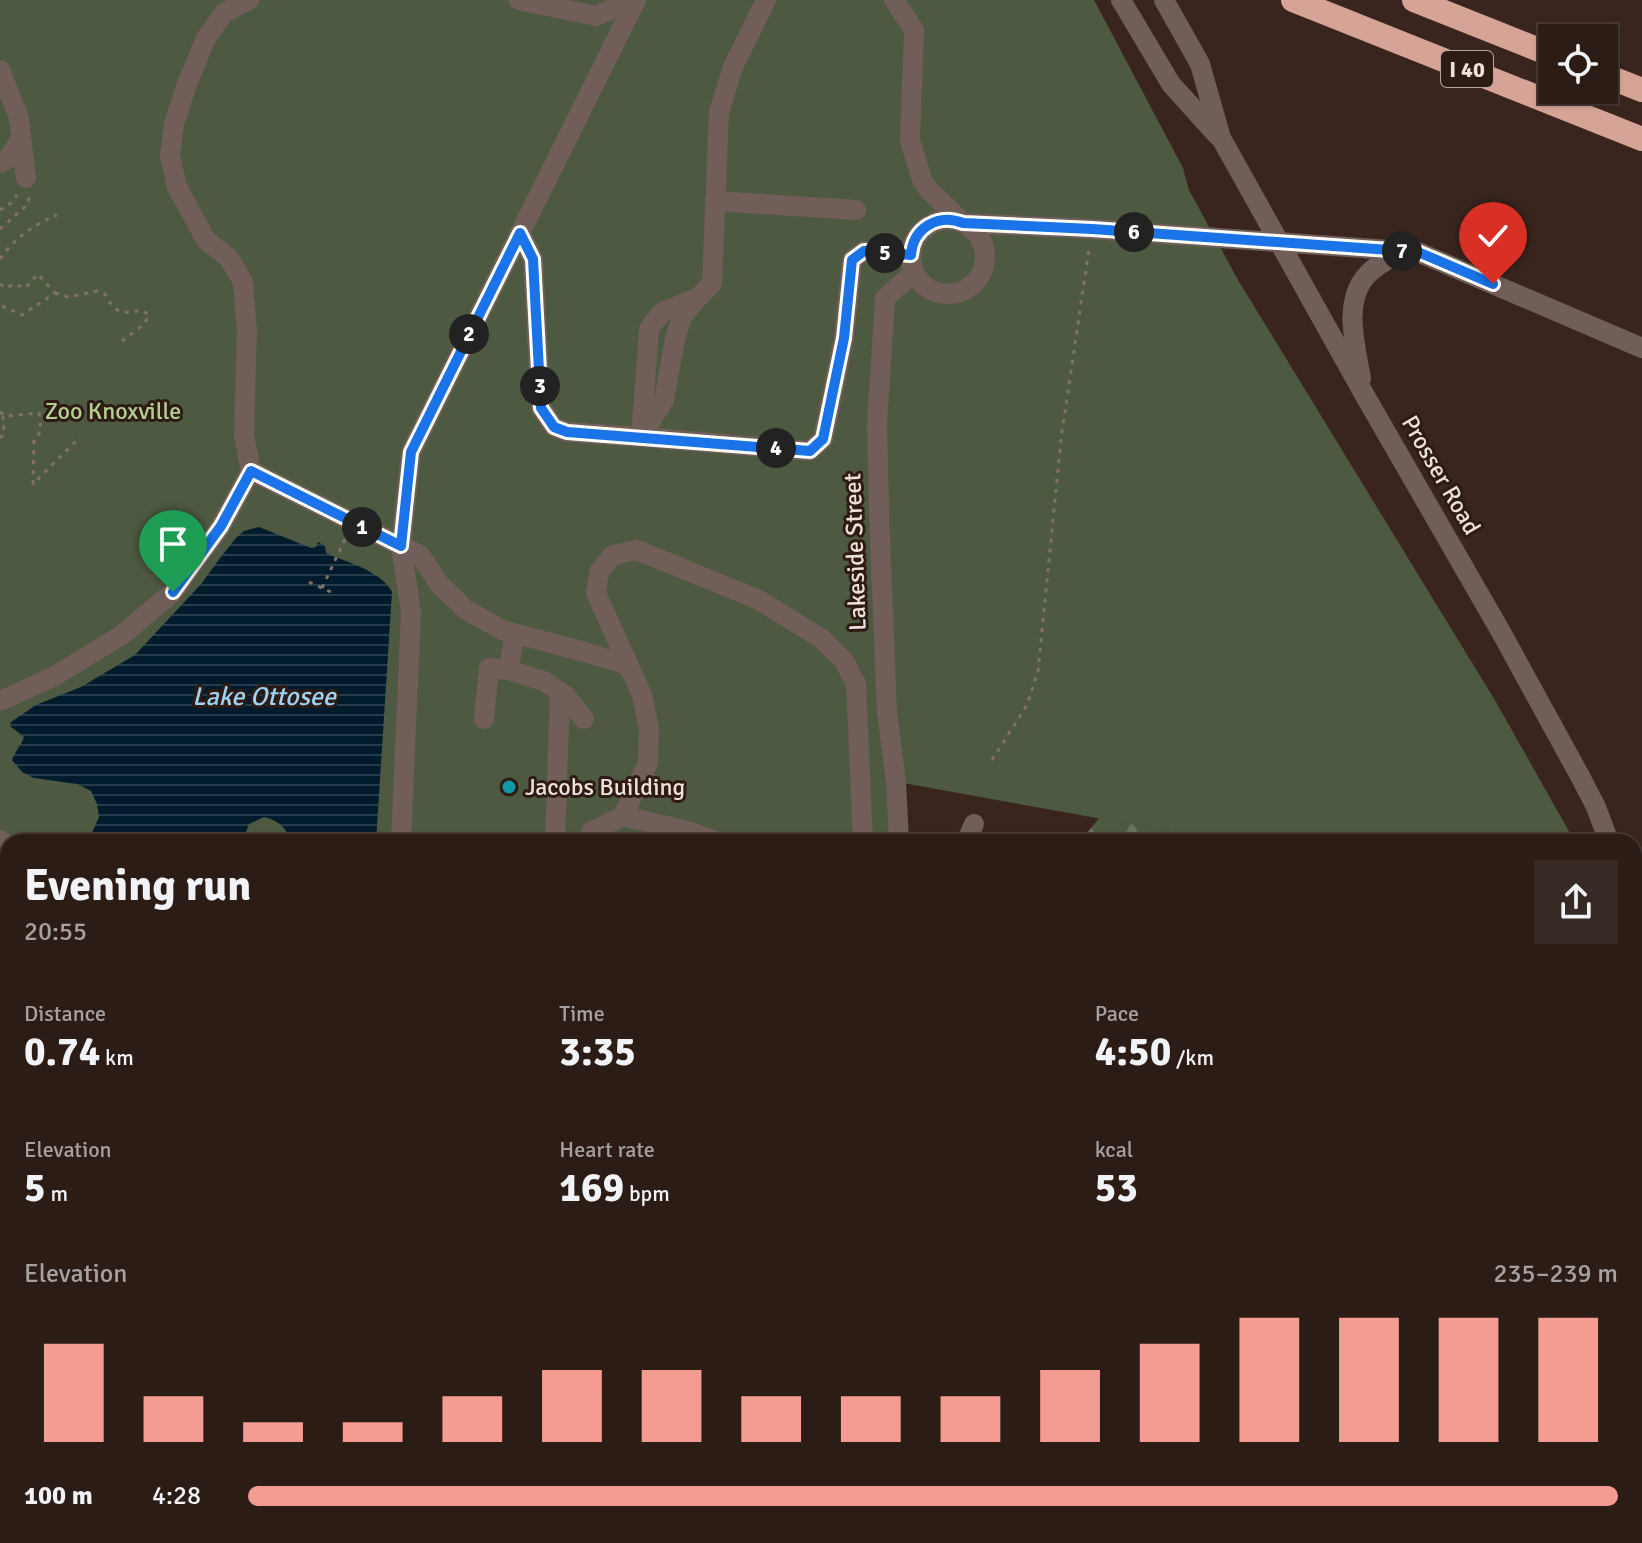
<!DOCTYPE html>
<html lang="en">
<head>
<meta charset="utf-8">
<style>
  :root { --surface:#2b1c16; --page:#372923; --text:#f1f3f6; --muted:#a6a1a1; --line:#473a35; --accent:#f59c92 }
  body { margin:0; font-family:Signika,sans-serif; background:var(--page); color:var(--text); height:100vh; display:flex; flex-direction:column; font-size:30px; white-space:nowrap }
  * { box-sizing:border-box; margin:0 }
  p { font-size:26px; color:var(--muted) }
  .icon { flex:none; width:44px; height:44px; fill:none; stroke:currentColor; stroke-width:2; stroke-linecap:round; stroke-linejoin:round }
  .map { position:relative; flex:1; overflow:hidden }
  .side { position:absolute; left:0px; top:834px; width:1642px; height:710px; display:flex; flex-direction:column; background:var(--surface); border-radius:24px 24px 0 0; box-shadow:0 2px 6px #0004,0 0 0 2px var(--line) }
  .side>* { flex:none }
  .buttons { position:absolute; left:1538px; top:24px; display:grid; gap:16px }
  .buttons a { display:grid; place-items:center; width:80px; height:80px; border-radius:0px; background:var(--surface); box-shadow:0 2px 6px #0004,0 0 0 2px var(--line); font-size:40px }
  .pin { position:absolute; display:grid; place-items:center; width:68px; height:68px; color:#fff; margin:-82px -34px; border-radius:50% 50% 50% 0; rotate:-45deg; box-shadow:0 0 8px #0007 }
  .pin .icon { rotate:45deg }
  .km { position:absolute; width:40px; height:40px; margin:-20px; border-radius:50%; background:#222; color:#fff; font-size:22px; line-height:40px; text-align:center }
  .round { display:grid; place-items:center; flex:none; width:84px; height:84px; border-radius:0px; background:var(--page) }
  .headline { display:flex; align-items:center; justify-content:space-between; height:136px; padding:0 24px }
  h1 { font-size:44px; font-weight:800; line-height:60px }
  .metrics { display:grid; grid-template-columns:repeat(3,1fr); gap:12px; height:136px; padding:8px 24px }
  .metrics div { display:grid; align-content:center }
  .metrics b { font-size:40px; font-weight:800 }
  .metrics small { font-size:22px; font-weight:400 }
  .metrics p { font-size:22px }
  .chart { height:224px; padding:16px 24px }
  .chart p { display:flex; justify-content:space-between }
  .chart svg { width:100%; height:144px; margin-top:8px; stroke:var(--accent); stroke-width:6 }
  ul { padding:0 24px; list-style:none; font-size:26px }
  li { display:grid; grid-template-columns:128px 96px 1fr; align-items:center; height:60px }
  li i { height:20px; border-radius:10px; background:var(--accent) }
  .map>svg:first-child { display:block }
  .forest { fill:url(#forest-firs) }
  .green { fill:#4e5942 }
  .water { fill:url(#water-rules) }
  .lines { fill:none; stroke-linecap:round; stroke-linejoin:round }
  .path { stroke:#82706a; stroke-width:3; stroke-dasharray:4 6; stroke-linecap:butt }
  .minor { stroke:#725e58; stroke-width:20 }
  .major { stroke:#b99084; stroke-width:20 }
  .highway { stroke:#d5a496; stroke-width:24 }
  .route-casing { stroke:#fff; stroke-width:16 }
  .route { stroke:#1a73e8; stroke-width:10 }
  .culture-dot { fill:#0f9aa8; stroke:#2e1b14; stroke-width:3 }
  .labels { text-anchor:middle; stroke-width:6; stroke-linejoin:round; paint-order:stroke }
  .shield { fill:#2e1b14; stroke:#b4a59f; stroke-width:2 }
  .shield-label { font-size:22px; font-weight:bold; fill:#eee0db }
  .park-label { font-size:24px; fill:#b2cf8f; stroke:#2e1b14 }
  .street-label { font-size:24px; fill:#eee0db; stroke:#2e1b14 }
  .poi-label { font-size:24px; fill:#eee0db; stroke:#2e1b14; text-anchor:start }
  .water-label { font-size:26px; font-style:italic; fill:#9dd3f5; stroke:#2e1b14 }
</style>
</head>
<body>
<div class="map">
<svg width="1642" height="1543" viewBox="0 0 1642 1543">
  <defs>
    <pattern id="forest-firs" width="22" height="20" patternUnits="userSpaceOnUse" patternTransform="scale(2)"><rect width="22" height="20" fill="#4e5942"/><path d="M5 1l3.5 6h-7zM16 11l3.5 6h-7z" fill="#68715d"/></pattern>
    <pattern id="water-rules" width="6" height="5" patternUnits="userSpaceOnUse" patternTransform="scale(2)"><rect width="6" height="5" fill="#001b2c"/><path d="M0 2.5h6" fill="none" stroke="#263c4a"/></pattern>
  </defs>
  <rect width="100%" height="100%" fill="#39251e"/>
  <!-- forest -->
  <g class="forest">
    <polygon points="1099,818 1231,842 1080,842"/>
    <polygon points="1642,1381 1642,1522 1634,1521 1634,1426"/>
    <polygon points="1404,1536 1566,1536 1564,1543 1402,1543"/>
  </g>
  <!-- green -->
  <polygon class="green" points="0,0 1094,0 1183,168 1189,190 1238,280 1496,702 1575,842 1231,842 897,782 899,842 8,842 8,1536 225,1536 223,1543 0,1543"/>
  <!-- water -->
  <path class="water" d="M259,527L311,548L316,547L318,542L325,546L326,553C348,563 380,570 392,592L376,842H290C287,827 279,821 264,817L249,824L242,842H88L99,817L97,804L91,791L77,784L34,778L22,772L12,760C15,751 21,746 24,737L10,726L11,722L36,705L81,687L135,655L202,583L220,558L236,538L244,531Z"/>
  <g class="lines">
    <!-- path -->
    <g class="path">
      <polyline points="0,210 11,203 17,195"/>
      <polyline points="0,229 28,204 29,197"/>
      <path d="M0,259C14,239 34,224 57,215"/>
      <polyline points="0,284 6,288 14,284 25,288 38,274 55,293 22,315 0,305"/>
      <path d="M55,293L69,297L97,291L105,294C115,313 121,315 142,310L149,315C144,328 129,334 119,344"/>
      <polyline points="0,412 6,416 39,413 41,431 34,440 33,484 80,437"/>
      <polyline points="0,438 4,434 3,414"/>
      <polyline points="309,582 333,593"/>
      <polyline points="322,588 346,537"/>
      <polyline points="992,760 1027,705 1038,671 1061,439 1089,249"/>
    </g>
    <!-- minor -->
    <g class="minor">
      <polyline points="519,0 596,16 632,0"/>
      <polyline points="766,0 733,67 719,112 712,283 699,297 661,313 649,329 641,437 810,451 823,439 844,338 852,260 864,251 911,255"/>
      <polyline points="894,0 914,30 910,140 922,180 928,189 963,223 1092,229 1418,252 1642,348"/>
      <polyline points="1121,0 1171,84 1218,136"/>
      <polyline points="1164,0 1200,64 1221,138 1364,394 1501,632 1581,778 1596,807 1609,842"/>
      <polyline points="0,70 19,118 26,178"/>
      <polyline points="0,163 9,158 21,138"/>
      <polyline points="715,201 856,210"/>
      <circle cx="948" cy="257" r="37"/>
      <polyline points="520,233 533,259 541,408 554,427 567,432 641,437 664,400 675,339 682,317 696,300"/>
      <path d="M1361,379C1356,347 1342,302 1367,275C1377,264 1391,258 1404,251"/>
      <polyline points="251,471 401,546 411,612 401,842"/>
      <polyline points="515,634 508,670 544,681 566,696 584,719"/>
      <polyline points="628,665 581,651 502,630 465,609 440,585 420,555 401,546 411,452 636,0"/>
      <polyline points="0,701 53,677 122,635 173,592 221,526 251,471 244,436 247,331 243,282 229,258 206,240 177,187 170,156 174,124 187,84 206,38 224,13 249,0"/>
      <polyline points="484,719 489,668 508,670"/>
      <polyline points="623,816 648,763 649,728 642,695 596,593 599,572 613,555 637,550 759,600 822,639 844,661 856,684 863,842"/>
      <polyline points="0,840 8,845"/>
      <polyline points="555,842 560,692"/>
      <polyline points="591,842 591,832 623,816 687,831 718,842"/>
      <polyline points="899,842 896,782 887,712 880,541 877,424 885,298 914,273"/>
      <polyline points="966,842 974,824"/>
      <polyline points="1634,871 1642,869"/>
      <polyline points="1634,932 1642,972"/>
      <polyline points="0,1014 6,1005 8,997"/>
      <polyline points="1634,1206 1642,1147"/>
      <polyline points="0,1294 8,1297"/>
      <polyline points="656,1536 693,1543"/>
      <polyline points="1581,1539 1637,1543"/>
      <polyline points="345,1543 347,1536"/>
      <polyline points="626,1543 634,1536"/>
      <polyline points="914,1543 915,1536"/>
      <polyline points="1209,1543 1210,1536"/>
      <polyline points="1363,1543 1364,1536"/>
    </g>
    <!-- major -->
    <g class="major">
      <polyline points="0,1384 8,1386"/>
      <polyline points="0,1418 8,1421"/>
      <polyline points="367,1536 386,1543"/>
      <polyline points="459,1536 476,1543"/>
    </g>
    <!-- highway -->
    <g class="highway">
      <polyline points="1293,0 1642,139"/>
      <polyline points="1414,0 1552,55"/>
      <polyline points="1604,75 1642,90"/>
    </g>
  </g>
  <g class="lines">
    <!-- route casing -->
    <g class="route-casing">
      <path id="route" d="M173,592L221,526L251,471L401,546L411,452L520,233L533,259L541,408L554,427L567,432L810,451L823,439L844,338L852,260L864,251L911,255C913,228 938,213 963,223L1092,229L1418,252L1493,284"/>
    </g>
    <!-- route -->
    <use href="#route" class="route"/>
  </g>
  <!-- markers -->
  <circle class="culture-dot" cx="509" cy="787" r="8"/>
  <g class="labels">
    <!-- shield labels -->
    <rect class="shield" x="1441" y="51" width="52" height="36" rx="6"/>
    <g class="shield-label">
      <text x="1467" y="77">I 40</text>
    </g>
    <!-- park labels -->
    <g class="park-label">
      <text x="113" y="419">Zoo Knoxville</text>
    </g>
    <!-- street labels -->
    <g class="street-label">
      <text transform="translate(1441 475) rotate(60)" y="8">Prosser Road</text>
      <text transform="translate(855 552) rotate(-92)" y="8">Lakeside Street</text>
    </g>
    <!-- poi labels -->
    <g class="poi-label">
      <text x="525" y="795">Jacobs Building</text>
    </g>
    <!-- water labels -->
    <g class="water-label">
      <text x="264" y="705">Lake Ottosee</text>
    </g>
  </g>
</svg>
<div class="buttons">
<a><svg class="icon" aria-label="locate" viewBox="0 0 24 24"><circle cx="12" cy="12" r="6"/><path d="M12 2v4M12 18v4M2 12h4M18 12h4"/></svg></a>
</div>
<div class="pin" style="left:173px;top:592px;background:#1e9e55"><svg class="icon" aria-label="arrive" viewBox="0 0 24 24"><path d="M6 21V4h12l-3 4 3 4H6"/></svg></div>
<div class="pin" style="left:1493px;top:284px;background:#d93025"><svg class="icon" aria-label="check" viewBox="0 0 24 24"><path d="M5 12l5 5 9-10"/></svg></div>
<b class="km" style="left:362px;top:527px">1</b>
<b class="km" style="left:469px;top:334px">2</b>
<b class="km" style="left:540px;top:386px">3</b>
<b class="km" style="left:776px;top:448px">4</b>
<b class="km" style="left:885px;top:253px">5</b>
<b class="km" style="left:1134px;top:232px">6</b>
<b class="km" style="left:1402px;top:251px">7</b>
<section class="side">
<div class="headline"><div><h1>Evening run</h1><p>20:55</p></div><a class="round"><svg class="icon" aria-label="share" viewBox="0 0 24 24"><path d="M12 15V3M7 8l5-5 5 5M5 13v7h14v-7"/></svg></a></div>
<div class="metrics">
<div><p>Distance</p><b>0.74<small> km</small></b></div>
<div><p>Time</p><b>3:35</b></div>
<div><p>Pace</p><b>4:50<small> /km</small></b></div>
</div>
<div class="metrics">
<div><p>Elevation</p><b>5<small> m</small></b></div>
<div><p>Heart rate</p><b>169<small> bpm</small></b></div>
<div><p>kcal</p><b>53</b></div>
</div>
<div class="chart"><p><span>Elevation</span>235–239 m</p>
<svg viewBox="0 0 160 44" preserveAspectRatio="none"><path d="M5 44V14M15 44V30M25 44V38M35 44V38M45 44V30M55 44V22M65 44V22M75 44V30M85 44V30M95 44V30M105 44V22M115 44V14M125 44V6M135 44V6M145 44V6M155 44V6"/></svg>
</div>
<ul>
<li><b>100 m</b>4:28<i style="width:100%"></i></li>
</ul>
</section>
</div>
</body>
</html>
